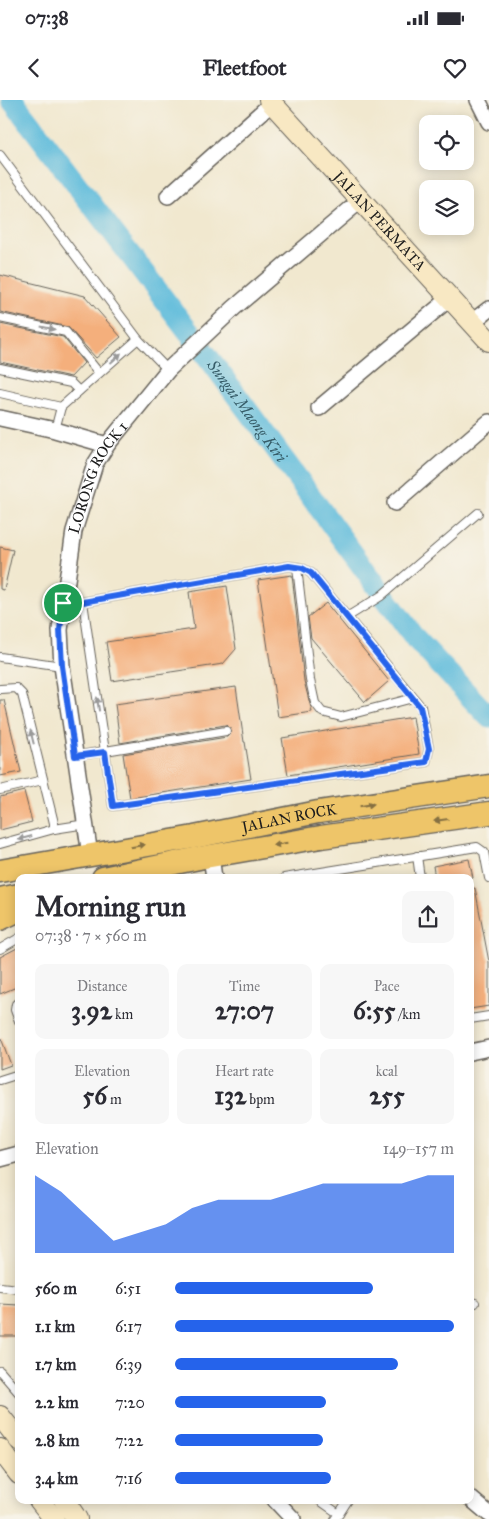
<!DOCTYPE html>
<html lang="en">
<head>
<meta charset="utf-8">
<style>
  :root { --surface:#fff; --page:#f7f7f7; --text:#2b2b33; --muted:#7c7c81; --accent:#2563eb }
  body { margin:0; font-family:"IM FELL Great Primer",serif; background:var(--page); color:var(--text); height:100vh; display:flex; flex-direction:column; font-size:19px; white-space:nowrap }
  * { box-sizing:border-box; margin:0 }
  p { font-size:16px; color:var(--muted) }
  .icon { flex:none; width:28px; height:28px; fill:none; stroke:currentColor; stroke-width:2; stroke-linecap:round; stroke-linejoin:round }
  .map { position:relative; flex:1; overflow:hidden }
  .details { position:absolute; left:15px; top:774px; width:459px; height:630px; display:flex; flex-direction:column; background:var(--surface); border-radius:10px; box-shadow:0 2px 12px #0003 }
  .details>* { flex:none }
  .fabs { position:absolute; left:419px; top:15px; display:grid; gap:10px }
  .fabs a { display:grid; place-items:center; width:55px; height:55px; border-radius:10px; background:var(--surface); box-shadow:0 2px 12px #0003; font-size:25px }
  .pin { position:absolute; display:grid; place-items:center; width:42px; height:42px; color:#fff; margin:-21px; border:2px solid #fff; border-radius:50%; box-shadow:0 1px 5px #0007 }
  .round { display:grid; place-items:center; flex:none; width:52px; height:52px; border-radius:10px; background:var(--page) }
  .headline { display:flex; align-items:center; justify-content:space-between; height:85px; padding:0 20px }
  h1 { font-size:28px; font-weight:800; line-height:38px }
  .metrics { display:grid; grid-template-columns:repeat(3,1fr); gap:8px; height:85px; padding:5px 20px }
  .metrics div { display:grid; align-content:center; border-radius:10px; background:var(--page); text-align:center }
  .metrics b { font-size:25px; font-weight:800 }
  .metrics small { font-size:14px; font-weight:400 }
  .metrics p { font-size:14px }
  .chart { height:140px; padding:10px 20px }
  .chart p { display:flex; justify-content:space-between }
  .chart svg { width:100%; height:90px; margin-top:5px; fill:var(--accent); opacity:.7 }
  ul { padding:0 20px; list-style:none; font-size:16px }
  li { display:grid; grid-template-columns:80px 60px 1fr; align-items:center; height:38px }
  li i { height:12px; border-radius:6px; background:var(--accent) }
  .status { display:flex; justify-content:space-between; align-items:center; height:35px; padding:0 25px; background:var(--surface); direction:ltr }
  .status svg { height:14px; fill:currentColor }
  header { display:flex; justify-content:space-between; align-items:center; height:65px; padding:0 20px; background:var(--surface); font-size:22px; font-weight:800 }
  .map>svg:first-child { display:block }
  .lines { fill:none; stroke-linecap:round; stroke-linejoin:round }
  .river { stroke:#5dbbdb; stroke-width:22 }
  .building { fill:#f4af7c }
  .lane-casing { stroke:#67635b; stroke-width:10 }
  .street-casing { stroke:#67635b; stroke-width:18 }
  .secondary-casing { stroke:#67635b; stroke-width:22 }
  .primary-casing { stroke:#67635b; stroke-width:25 }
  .lane { stroke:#fff; stroke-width:8 }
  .street { stroke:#fff; stroke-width:15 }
  .secondary { stroke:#f8e8c3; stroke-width:20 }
  .primary { stroke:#eec569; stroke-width:22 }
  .oneway { fill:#999 }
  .oneway2 { fill:#857042 }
  .route-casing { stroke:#fff; stroke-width:10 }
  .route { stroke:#2563eb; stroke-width:6 }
  .labels { text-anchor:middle; stroke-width:4.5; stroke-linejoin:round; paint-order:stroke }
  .street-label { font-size:15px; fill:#1c1c1c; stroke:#f7f3e8 }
  .water-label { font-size:16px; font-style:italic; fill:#365c68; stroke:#f7f3e8 }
</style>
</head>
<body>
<div class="status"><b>07:38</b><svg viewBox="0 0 49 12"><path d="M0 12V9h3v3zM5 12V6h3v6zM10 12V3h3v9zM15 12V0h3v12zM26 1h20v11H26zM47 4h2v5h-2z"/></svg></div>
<header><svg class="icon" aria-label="back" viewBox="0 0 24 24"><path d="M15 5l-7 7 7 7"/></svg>Fleetfoot<svg class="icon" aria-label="heart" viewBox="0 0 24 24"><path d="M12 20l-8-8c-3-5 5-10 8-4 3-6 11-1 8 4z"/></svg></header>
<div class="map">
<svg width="489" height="1419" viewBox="0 0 489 1419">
  <rect width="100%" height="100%" fill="#f7f3e8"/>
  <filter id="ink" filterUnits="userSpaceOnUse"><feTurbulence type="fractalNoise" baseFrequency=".02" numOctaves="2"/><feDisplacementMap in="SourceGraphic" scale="10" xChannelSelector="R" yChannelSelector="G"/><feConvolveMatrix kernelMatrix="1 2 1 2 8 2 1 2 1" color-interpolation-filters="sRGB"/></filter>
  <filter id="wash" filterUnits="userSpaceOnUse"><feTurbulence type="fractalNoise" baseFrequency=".0096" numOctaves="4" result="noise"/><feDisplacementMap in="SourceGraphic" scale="20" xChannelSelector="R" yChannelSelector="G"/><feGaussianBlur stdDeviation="1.12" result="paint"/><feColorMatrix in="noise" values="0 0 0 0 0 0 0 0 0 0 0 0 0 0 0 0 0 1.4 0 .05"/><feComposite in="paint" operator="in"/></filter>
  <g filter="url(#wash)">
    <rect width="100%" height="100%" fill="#f1e8cf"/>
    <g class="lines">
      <!-- river -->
      <path class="river" id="s1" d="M12,0L214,265L415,538L489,617"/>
    </g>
    <g id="blocks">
      <!-- building -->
      <g class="building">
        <polygon points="0,175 85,196 121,237 96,258 68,227 0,212"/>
        <polygon points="0,224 63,237 84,263 71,277 0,262"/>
        <polygon points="0,447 13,450 4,490 0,489"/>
        <polygon points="292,475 304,581 312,612 278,617 258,480"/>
        <polygon points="227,486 236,549 223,564 112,581 106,542 194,529 189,492"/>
        <polygon points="326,503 389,581 365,602 311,538 308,517"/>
        <polygon points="236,587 244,642 245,642 251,679 130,698 123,654 227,637 231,633 231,630 228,626 225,625 120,643 115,604"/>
        <polygon points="0,600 4,600 21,672 0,676"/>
        <polygon points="413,617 419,654 288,675 282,638"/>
        <polygon points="24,691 32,722 0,730 0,697"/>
        <polygon points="469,759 473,778 435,778 433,766"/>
        <polygon points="475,788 489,862 489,906 470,909 470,789"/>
        <polygon points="19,847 19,886 0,894 0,857"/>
        <polygon points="1,938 11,965 0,969 0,939"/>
        <polygon points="0,1204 19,1205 19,1236 0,1236"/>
      </g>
    </g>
  </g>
  <g filter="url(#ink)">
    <use href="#blocks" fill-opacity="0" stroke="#67635b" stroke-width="1"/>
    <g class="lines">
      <!-- lane casing -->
      <g class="lane-casing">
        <g id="lane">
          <polyline points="0,55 138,239 168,270"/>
          <polyline points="0,218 66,232 99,273"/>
          <polyline points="0,268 71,283 79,291"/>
          <polyline points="0,293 61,307 138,239"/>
          <polyline points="55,330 61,307"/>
          <polyline points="297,467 310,580 315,603 322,612 341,617 413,598"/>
          <polyline points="63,503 83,502 289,466 302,468 311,473 421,607 429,649 426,662 113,706 83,502"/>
          <polyline points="347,517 381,496 478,413"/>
          <polyline points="0,557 62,566"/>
          <polyline points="0,589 16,588 22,594 54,723 54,729"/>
          <polyline points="75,656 226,631"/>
          <polyline points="0,690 43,680"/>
          <polyline points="0,744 54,729 86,724"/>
          <polyline points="417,756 420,778"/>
          <polyline points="284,778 477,747 484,752 489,778"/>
          <polyline points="0,849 19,838"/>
          <polyline points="19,902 16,904 15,910 19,921"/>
          <polyline points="470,919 489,916"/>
          <polyline points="0,980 19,974"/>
          <polyline points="0,1187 19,1189"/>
          <polyline points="470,1202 475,1203"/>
          <polyline points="0,1271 19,1293"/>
          <polyline points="319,1400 339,1414 335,1419"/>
          <polyline points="339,1414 348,1400"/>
        </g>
      </g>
      <!-- street casing -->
      <g class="street-casing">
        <g id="street">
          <polyline points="478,0 489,22"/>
          <polyline points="168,96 272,3"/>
          <polyline points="472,222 489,209"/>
          <polyline points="319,308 450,198"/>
          <polyline points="0,318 55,330 107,345"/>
          <polyline points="395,403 489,322"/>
          <path id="s2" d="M90,755L62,566L60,530L74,431L95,364L107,345L168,270L234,208L361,100"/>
          <polyline points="211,756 214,778"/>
          <polyline points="470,952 489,948"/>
          <polyline points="0,1059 19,1054"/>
          <polyline points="470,1398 489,1414"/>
          <polyline points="275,1400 293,1419"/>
        </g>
      </g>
      <!-- secondary casing -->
      <g class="secondary-casing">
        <g id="secondary">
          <path id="s3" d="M269,0L489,241"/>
          <polyline points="0,1316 19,1340"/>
          <polyline points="0,1349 19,1374"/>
          <polyline points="39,1400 54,1419"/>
          <polyline points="64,1400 77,1419"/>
        </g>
      </g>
      <!-- primary casing -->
      <g class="primary-casing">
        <g id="primary">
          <path id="s4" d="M0,771L194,737L318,712L489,686"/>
          <polyline points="103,778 199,758 321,737 489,713"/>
          <polyline points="0,799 19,795"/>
          <polyline points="0,819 19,810"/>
        </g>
      </g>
      <!-- lane -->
      <use href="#lane" class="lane"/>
      <!-- street -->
      <use href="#street" class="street"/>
      <!-- secondary -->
      <use href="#secondary" class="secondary"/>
      <!-- primary -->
      <use href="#primary" class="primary"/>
    </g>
    <!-- one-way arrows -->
    <defs><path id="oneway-solid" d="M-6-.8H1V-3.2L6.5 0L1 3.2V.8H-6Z" transform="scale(1.25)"/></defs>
    <g class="oneway">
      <use href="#oneway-solid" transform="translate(48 228) rotate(12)"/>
      <use href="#oneway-solid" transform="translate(116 258) rotate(-42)"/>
      <use href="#oneway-solid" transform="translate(98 604) rotate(-99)"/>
      <use href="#oneway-solid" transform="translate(32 637) rotate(-104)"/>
      <use href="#oneway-solid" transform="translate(25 738) rotate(165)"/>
    </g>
    <g class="oneway2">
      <use href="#oneway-solid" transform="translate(367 705) rotate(-9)"/>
      <use href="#oneway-solid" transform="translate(441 720) rotate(172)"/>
      <use href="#oneway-solid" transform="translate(280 744) rotate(170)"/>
      <use href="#oneway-solid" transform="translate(138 746) rotate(-10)"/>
    </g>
  </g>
  <g class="lines" filter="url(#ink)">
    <!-- route casing -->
    <g class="route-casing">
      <polygon id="route" points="289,466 302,468 311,473 420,607 429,649 426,662 113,706 105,652 75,656 62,566 60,530 63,503 83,502"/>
    </g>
    <!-- route -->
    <use href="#route" class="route"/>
  </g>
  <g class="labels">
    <!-- street labels -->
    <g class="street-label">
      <text dy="5" stroke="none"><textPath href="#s3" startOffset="164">JALAN PERMATA</textPath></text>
      <text dy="5" stroke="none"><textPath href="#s2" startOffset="386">LORONG ROCK 1</textPath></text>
      <text dy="5" stroke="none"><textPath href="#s4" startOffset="294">JALAN ROCK</textPath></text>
    </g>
    <!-- water labels -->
    <g class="water-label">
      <text dy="6" stroke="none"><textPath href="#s1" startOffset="390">Sungai Maong Kiri</textPath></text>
    </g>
  </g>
</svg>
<div class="fabs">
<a><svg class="icon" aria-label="locate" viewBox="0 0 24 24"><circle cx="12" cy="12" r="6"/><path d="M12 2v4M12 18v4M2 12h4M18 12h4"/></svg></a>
<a><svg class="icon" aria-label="layers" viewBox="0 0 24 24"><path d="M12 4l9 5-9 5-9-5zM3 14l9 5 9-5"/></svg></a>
</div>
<div class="pin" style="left:63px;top:503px;background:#1e9e55"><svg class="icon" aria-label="arrive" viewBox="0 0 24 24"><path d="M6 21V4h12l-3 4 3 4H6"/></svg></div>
<section class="details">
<div class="headline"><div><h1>Morning run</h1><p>07:38 · 7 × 560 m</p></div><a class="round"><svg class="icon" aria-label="share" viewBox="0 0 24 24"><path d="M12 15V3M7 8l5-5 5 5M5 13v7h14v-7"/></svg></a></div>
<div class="metrics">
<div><p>Distance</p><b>3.92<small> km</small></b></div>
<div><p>Time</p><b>27:07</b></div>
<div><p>Pace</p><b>6:55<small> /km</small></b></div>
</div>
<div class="metrics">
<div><p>Elevation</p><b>56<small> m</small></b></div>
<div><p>Heart rate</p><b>132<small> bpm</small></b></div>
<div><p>kcal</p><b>255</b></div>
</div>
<div class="chart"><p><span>Elevation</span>149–157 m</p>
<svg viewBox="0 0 160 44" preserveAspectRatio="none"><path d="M0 44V6L10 14L20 26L30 38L40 34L50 30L60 22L70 18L80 18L90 18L100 14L110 10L120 10L130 10L140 10L150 6L160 6V44z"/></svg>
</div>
<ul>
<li><b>560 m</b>6:51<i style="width:71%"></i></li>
<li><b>1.1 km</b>6:17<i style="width:100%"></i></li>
<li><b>1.7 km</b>6:39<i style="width:80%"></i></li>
<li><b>2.2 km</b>7:20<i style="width:54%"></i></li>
<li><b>2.8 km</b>7:22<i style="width:53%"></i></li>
<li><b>3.4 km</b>7:16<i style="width:56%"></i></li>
</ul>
</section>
</div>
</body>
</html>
